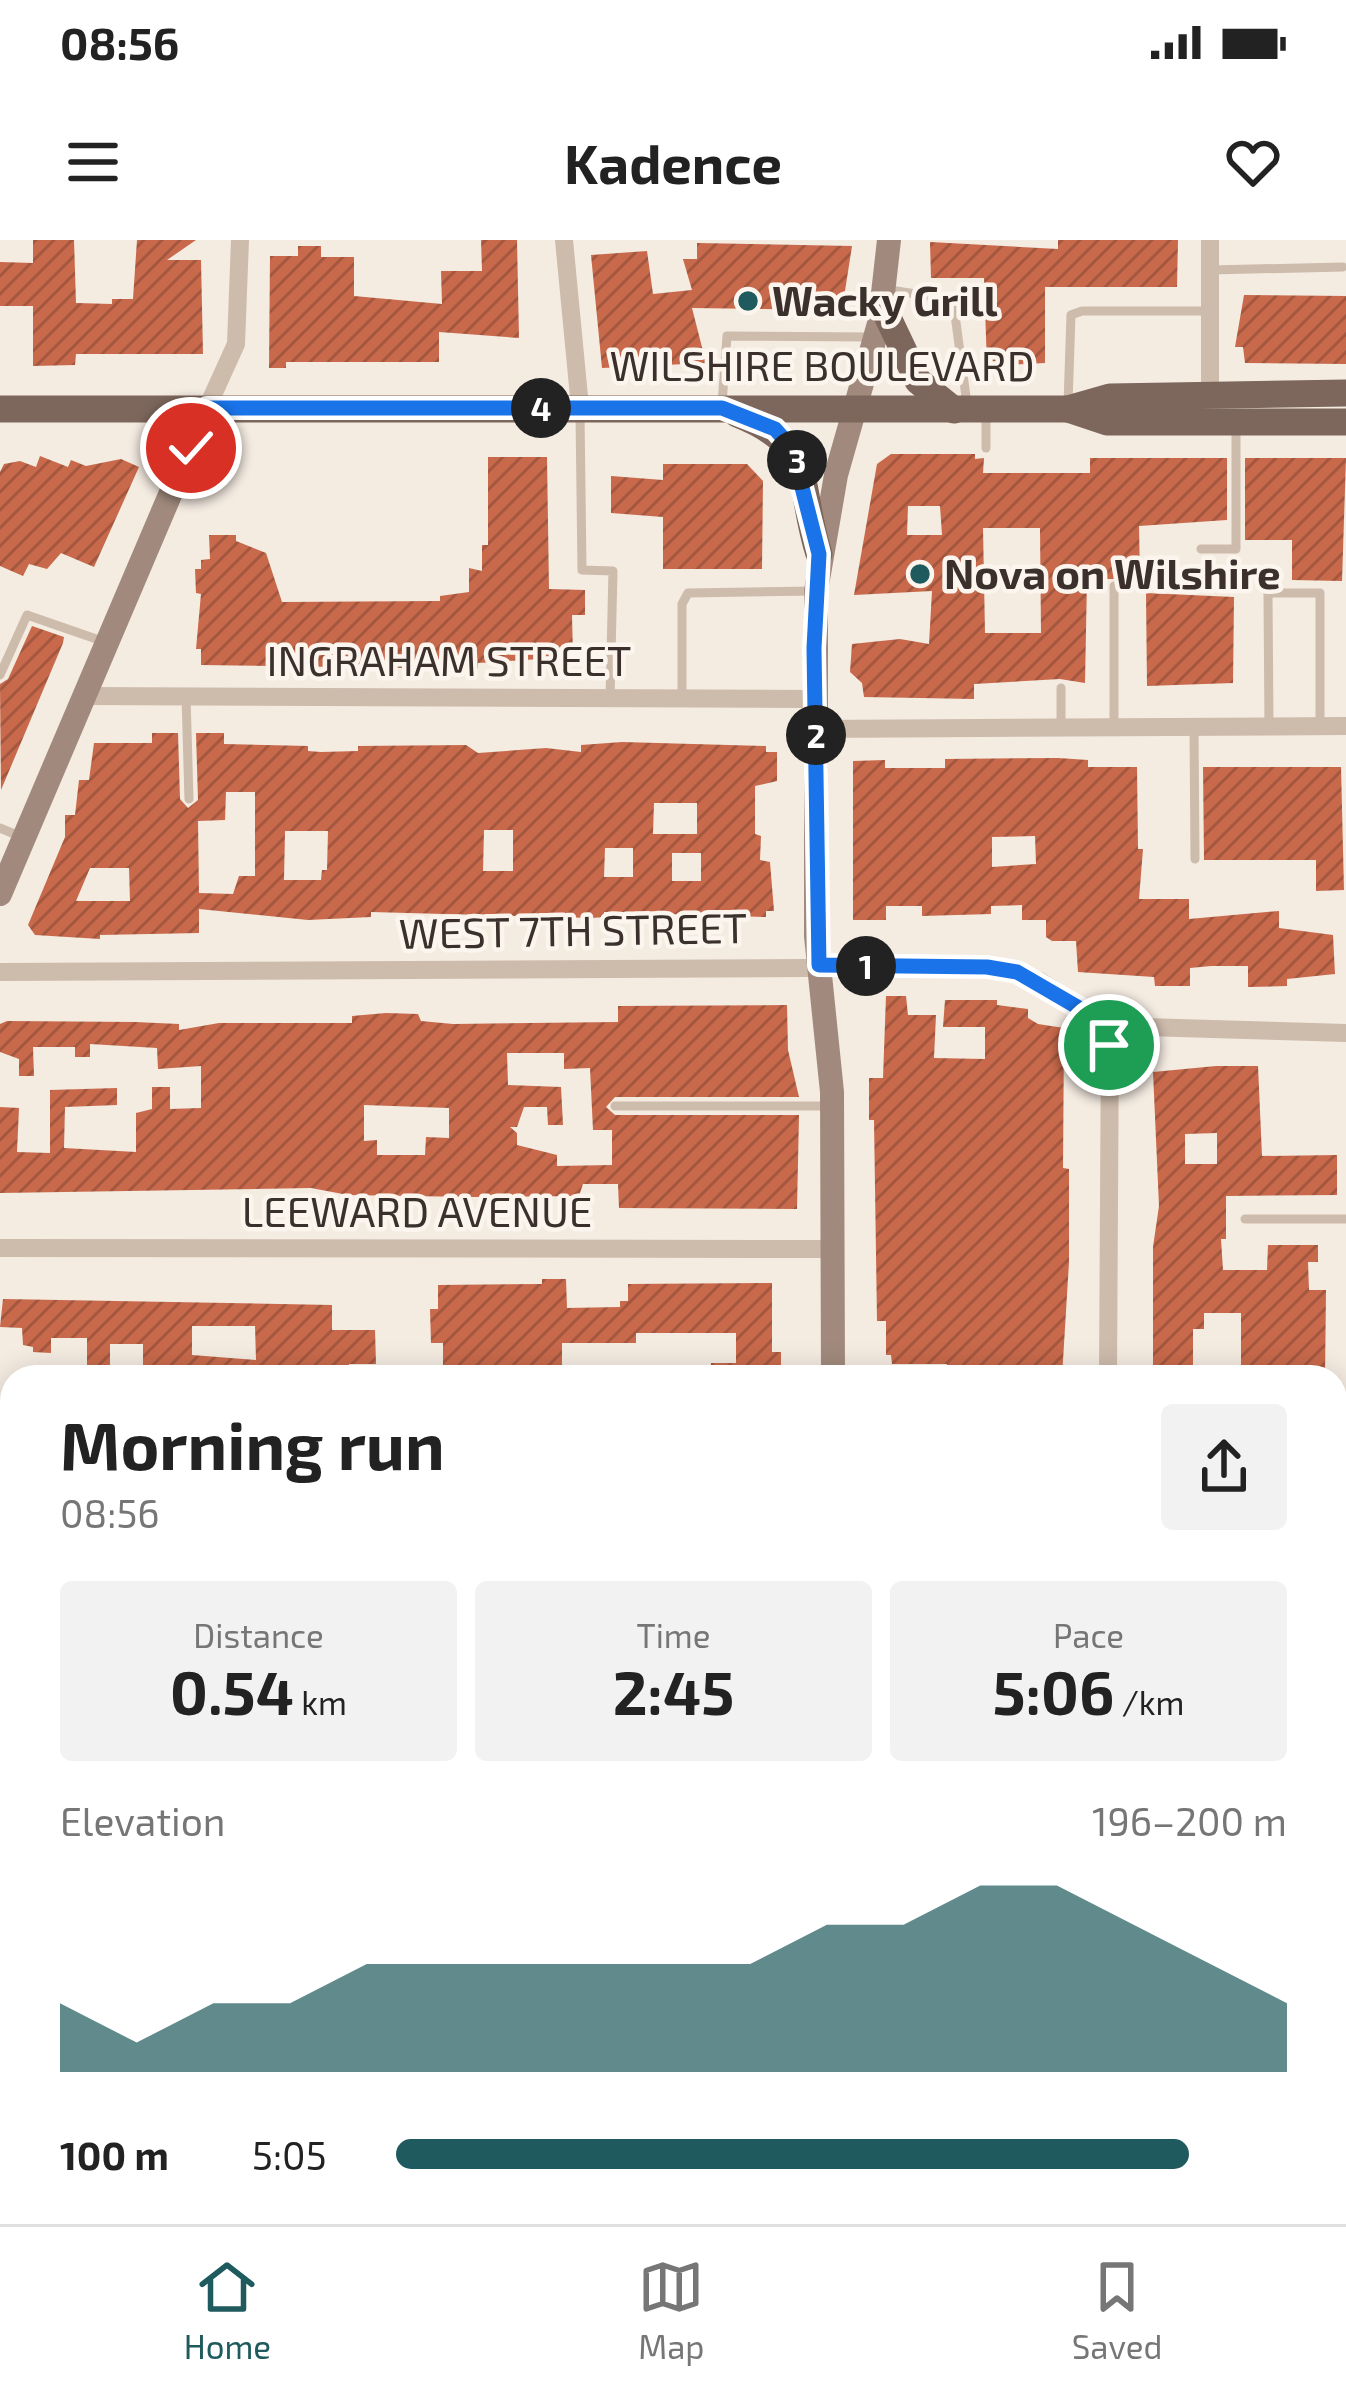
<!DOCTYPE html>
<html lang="en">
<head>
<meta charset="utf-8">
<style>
  :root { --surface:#fff; --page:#f2f2f2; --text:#222; --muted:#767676; --line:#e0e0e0; --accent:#1f5a5e }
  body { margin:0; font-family:"Exo 2",sans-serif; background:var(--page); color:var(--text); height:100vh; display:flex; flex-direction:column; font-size:45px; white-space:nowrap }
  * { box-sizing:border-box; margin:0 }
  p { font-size:39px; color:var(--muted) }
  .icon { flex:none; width:66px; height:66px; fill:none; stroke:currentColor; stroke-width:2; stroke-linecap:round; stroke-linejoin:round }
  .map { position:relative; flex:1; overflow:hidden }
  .details { position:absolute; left:0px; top:1125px; width:1347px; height:861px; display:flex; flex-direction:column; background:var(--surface); border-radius:36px 36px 0 0; box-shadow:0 6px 30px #0003 }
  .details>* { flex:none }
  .pin { position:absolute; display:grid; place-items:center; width:102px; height:102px; color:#fff; margin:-51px; border:6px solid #fff; border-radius:50%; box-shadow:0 3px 12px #0007 }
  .km { position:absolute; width:60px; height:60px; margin:-30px; border-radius:50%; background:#222; color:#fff; font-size:33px; line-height:60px; text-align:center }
  .round { display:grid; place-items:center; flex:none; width:126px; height:126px; border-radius:12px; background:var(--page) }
  .summary { display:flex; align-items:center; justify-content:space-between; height:204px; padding:0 60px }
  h1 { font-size:66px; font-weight:700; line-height:90px }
  .stats { display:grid; grid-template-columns:repeat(3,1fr); gap:18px; height:204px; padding:12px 60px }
  .stats div { display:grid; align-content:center; border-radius:12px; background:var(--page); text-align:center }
  .stats b { font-size:60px; font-weight:700 }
  .stats small { font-size:33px; font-weight:400 }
  .stats p { font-size:33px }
  .chart { height:336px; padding:24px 60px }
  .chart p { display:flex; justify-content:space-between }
  .chart svg { width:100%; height:216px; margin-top:12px; fill:var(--accent); opacity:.7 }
  ul { padding:0 60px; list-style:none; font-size:39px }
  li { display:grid; grid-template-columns:192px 144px 1fr; align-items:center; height:90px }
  li i { height:30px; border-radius:15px; background:var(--accent) }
  .status { display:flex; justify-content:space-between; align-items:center; height:84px; padding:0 60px; background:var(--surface); direction:ltr }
  .status svg { height:33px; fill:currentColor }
  header { display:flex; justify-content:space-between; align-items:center; height:156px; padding:0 60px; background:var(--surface); font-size:54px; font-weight:700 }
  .tabs { display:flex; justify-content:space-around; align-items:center; height:168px; border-top:3px solid var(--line); background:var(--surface); font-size:33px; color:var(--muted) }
  .tabs a { display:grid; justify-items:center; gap:6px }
  .tabs .active { color:var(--accent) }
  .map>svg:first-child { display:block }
  .building { fill:url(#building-hatch); fill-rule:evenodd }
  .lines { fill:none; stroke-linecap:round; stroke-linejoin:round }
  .lane { stroke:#cdbbac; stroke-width:9 }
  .street { stroke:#cdbbac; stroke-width:18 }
  .secondary { stroke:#a18a7d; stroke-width:24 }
  .primary { stroke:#7d675c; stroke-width:27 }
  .route-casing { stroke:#fff; stroke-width:24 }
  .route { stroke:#1a73e8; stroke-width:15 }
  .poi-dot { fill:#1f5a5e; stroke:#fbf5ee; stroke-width:4.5 }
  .labels { text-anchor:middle; stroke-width:9; stroke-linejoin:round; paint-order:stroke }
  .poi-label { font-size:42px; font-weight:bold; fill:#3b302b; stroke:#fbf5ee; text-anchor:start }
  .street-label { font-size:42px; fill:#3b302b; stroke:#fbf5ee }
</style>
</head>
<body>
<div class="status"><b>08:56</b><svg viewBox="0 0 49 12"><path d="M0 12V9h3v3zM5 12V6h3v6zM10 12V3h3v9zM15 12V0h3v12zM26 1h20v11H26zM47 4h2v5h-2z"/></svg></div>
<header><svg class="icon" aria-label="menu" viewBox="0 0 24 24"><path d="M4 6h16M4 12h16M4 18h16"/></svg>Kadence<svg class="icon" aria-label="heart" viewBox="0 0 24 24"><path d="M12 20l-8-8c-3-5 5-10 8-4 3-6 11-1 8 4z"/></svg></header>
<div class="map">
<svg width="1346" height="1984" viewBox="0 0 1346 1984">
  <defs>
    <pattern id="building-hatch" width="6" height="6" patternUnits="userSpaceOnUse" patternTransform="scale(3)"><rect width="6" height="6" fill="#c8694b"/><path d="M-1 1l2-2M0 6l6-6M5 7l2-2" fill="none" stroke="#a4573f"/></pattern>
  </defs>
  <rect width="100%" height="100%" fill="#f4ebe1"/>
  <!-- building -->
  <g class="building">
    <polygon points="33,0 74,0 76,63 112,64 112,59 133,59 137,0 196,0 167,20 201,20 203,114 76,114 75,125 33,126 33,66 0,66 0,22 33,23"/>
    <polygon points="481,0 517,0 519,98 439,92 439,122 286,122 286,128 269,128 270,16 298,16 298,6 321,6 321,17 354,17 354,56 442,64 441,31 482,31"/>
    <polygon points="1058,0 1178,0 1177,47 1045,47 1045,123 987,126 984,38 931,38 930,2 1058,9"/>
    <polygon points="697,3 852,6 842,70 692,68 706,123 602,128 591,15 647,11 653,54 692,50 683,19 697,19"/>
    <polygon points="1244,55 1346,56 1346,124 1245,123 1243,107 1235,107"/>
    <path d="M891,214H975V219L984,218L983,233H1090V218H1227V280L1139,286L1140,339H1087L1085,443L1060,439L974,444V459L864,457L862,443L850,432L852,404L900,399L929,404L932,351L854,355L877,224ZM908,266H940L942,295H907ZM983,288H1040L1041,393H985Z"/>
    <polygon points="40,216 68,227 71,220 86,226 121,219 139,227 94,327 61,313 47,329 29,324 23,336 0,326 0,232 4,224 20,221 36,227"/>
    <polygon points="488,217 547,217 549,349 585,350 585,375 572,375 573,417 478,423 478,429 201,425 201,409 196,409 201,354 196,353 195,329 201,329 201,320 210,319 209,295 236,295 236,301 266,313 282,362 440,361 440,356 469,352 469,328 482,331 482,305 488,305"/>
    <polygon points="1245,218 1346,218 1342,341 1292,340 1292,300 1245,300"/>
    <polygon points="663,224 747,224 763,241 762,329 663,329 663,277 611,273 611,236 663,240"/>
    <polygon points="1146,353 1234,357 1233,443 1147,446"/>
    <polygon points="32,386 64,397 63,403 1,550 0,444 8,439"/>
    <path d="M152,493H178L180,559L188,568L198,560L196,493H224V504L308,506V511L321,512L358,511V506L466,505L478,513L546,508L581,512V505L622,502L766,506V512H777V541L755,546V594L761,596L760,620L770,622L774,671H766V677L604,672V677L592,678L371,672V677L308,680L199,669V693L100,695V699L35,695L28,685L65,597V575H75L79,540H89L94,503H152ZM226,552H255V636H239L233,654L199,653L198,581L225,580ZM654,563H697V594H653ZM484,590H513V631H483ZM285,591H328L327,630H322L321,640H284ZM605,608H633V637H604ZM672,613H701V641H672ZM90,628H129L130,661H76Z"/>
    <path d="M1058,518L1088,520V527H1137L1138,609H1143L1139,659H1189V679L1279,671V688L1333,695L1335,734L1287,739V746L1248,747V726H1211L1190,728V746H1155L1154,737L1078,732L1076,701H1052L1046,697V680H1022V665L991,666V674L922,676V666H886V680H853V521L885,520V528H945V519ZM1035,596L1036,624L992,627V597Z"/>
    <polygon points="1203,527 1341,527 1344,650 1316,651 1316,620 1204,620"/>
    <polygon points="886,756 906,756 908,775 936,775 934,818 985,819 985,787 943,787 945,760 997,760 997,765 1028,769 1028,778 1038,784 1064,788 1063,928 1069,929 1069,1022 1062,1137 964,1137 947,1133 947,1124 892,1124 891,1115 886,1115 886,1081 877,1081 874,880 869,880 869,838 883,838"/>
    <path d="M787,765L788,810L799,857H615L606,867L615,875H799L797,969L619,968L618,944H583L579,956L472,957L348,955L311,948L0,953V867L19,868L17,912L50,913V850L117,848V865L65,867L64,908L136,912V873L152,869V847H170V869L201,868V826L158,829L157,808L90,804V817H75V807H33L34,836H19V819L0,812V784L7,781L135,782L179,784V790L219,783H352V776L386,773L418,774L421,781L453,784L618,782V766ZM507,813H564V829L590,828L593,890H612V925L557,926V915L517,905V893L510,887H517L524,867H547L548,885H563L561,847L508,845ZM364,865L449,868V898L426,897L425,915H377V900L364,901Z"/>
    <path d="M1216,826H1258L1262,916L1337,915V955L1226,956V999H1221L1223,1030H1267L1268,1005H1318V1022H1308L1309,1050H1326L1325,1137H1241V1073H1204V1089H1193V1137H1153V1007L1159,966L1153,832ZM1217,893V924H1185V894Z"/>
    <polygon points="542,1039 566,1039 567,1068 620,1067 620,1061 628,1061 628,1044 772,1043 772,1112 781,1112 781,1137 711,1137 711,1123 736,1123 736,1093 636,1093 636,1103 562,1103 562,1125 443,1125 443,1103 431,1103 430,1069 438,1069 438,1045 542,1044"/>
    <path d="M3,1059L332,1065V1090H375L376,1124H349V1134L315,1137H143V1104H110V1137H87V1098H51V1113L33,1112V1107L23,1105L22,1088L0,1087ZM192,1086H255L256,1120L192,1115Z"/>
  </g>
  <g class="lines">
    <!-- lane -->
    <g class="lane">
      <polyline points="1210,30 1343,27"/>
      <polyline points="884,49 953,60 967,164"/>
      <polyline points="722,164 727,96 870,97"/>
      <polyline points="1068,164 1071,75 1082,71 1210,71"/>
      <polyline points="580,173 582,330 613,331 610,457"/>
      <polyline points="986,208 986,175"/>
      <polyline points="1201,309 1236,309 1236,188"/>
      <polyline points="1114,346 1114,487"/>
      <polyline points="0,435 27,375 105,402"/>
      <polyline points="1061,448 1061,488"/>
      <polyline points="186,456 189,559"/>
      <polyline points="682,458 682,364 688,353 816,351"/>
      <polyline points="1194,487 1195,619"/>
      <polyline points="1269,487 1268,353 1320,353 1320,486"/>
      <polyline points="0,588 24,598"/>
      <polyline points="615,866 827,866"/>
      <polyline points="1245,979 1346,979"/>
      <polyline points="680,1137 681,1130"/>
    </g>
    <!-- street -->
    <g class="street">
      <polyline points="564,0 580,167"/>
      <polyline points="1210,0 1210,152"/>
      <polyline points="207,168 236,104 240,0"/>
      <polyline points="83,456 816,459"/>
      <polyline points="816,489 1346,486"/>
      <polyline points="0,732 987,727 1040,741 1110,786 1346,793"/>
      <polyline points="0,1008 834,1009"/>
      <polyline points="1108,1137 1110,786"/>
      <polyline points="0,1397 12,1356"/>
      <polyline points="0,1971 12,1971"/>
      <polyline points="258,1974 258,1984"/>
      <polyline points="527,1974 527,1984"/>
      <polyline points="1103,1974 1103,1984"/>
    </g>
    <!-- secondary -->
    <g class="secondary">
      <polyline points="0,654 207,168"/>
      <polyline points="833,1137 832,852 816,696 816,351 836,235 880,80 889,0"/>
      <polyline points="0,1280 12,1280"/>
      <polyline points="1335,1297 1346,1297"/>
      <polyline points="1335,1970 1346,1971"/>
      <polyline points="834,1974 835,1984"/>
    </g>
    <!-- primary -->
    <g class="primary">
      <polyline points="882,65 918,141 954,170"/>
      <polyline points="0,169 1068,169 1110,157 1346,153"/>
      <polyline points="1068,169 1107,182 1346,182"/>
      <path d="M737,174C818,206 796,242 819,314"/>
    </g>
  </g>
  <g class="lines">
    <!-- route casing -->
    <g class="route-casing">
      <polyline id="route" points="191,208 207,168 722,168 775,189 792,208 819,314 814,408 819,725 987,727 1017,732 1110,786 1109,805"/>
    </g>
    <!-- route -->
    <use href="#route" class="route"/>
  </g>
  <!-- markers -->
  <g class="poi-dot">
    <circle cx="748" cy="61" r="12"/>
    <circle cx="920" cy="334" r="12"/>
  </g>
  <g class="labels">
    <!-- poi labels -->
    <g class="poi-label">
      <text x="772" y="76">Wacky Grill</text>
      <text x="944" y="349">Nova on Wilshire</text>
    </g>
    <!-- street labels -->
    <g class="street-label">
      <text x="822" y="141">WILSHIRE BOULEVARD</text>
      <text x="449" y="436">INGRAHAM STREET</text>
      <text transform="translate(573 691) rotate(-1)" y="15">WEST 7TH STREET</text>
      <text x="417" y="987">LEEWARD AVENUE</text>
    </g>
  </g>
</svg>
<div class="pin" style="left:1109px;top:805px;background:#1e9e55"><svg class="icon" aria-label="arrive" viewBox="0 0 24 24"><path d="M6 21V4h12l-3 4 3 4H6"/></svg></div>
<div class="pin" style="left:191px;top:208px;background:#d93025"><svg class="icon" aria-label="check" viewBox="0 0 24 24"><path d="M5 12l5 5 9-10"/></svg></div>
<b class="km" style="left:866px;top:726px">1</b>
<b class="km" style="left:816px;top:495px">2</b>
<b class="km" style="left:797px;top:220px">3</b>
<b class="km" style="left:541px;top:168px">4</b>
<section class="details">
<div class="summary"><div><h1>Morning run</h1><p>08:56</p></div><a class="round"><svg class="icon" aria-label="share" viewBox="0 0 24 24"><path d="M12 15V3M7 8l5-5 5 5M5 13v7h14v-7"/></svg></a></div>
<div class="stats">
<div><p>Distance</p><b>0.54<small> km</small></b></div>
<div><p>Time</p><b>2:45</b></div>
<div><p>Pace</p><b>5:06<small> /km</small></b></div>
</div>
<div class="chart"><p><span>Elevation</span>196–200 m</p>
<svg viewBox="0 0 160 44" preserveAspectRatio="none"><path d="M0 44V30L10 38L20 30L30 30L40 22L50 22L60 22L70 22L80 22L90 22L100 14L110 14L120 6L130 6L140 14L150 22L160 30V44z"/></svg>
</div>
<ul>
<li><b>100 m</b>5:05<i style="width:89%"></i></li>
</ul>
</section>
</div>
<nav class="tabs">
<a class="active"><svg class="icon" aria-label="home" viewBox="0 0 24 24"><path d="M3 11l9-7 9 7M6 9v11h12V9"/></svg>Home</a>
<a><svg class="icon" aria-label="map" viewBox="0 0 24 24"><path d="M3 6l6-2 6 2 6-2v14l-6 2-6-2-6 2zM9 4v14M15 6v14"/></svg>Map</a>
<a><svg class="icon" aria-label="saved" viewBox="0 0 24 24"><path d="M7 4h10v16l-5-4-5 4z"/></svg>Saved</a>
</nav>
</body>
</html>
